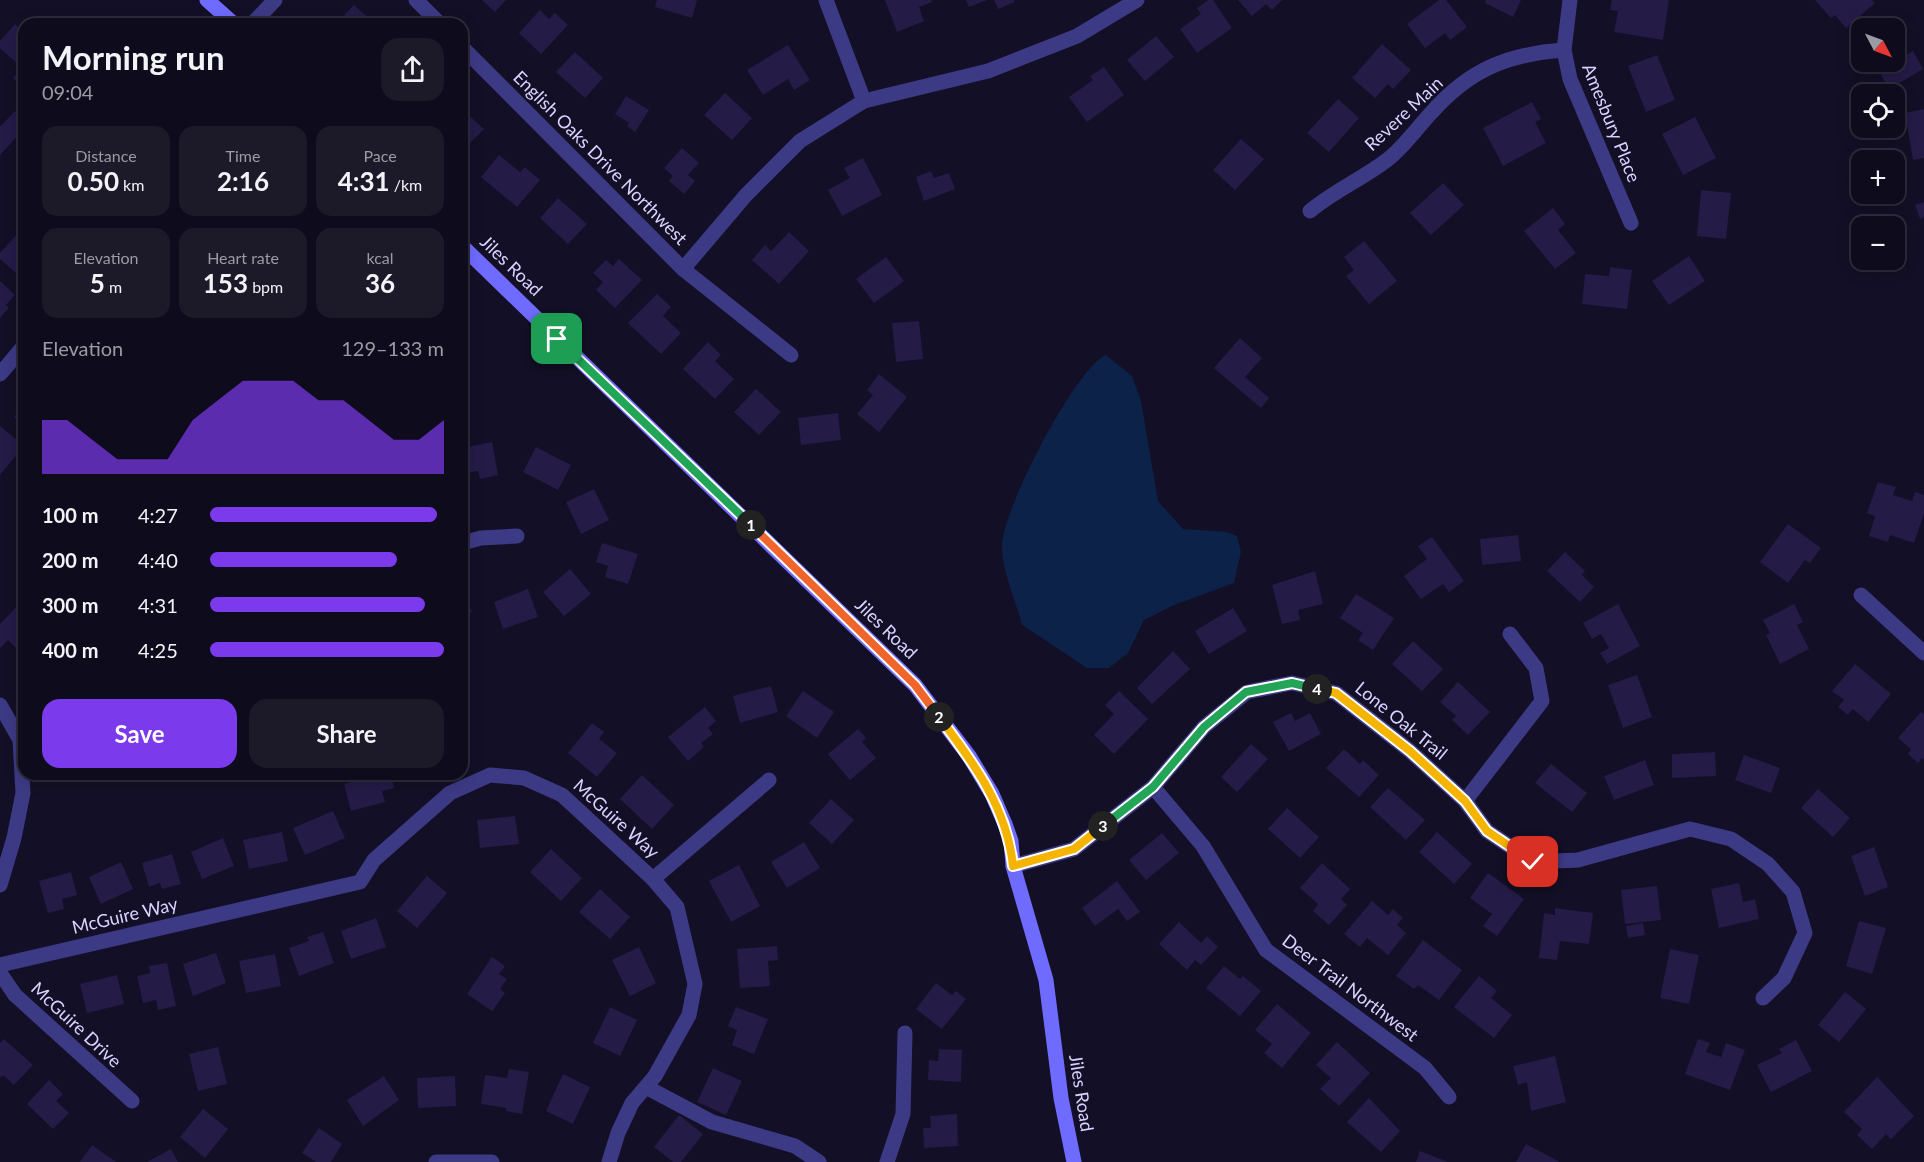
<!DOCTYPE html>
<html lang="en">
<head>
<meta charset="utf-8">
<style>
  :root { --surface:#0e0b1c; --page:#1c1929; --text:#f1f3f6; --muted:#9b9ba3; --line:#2e2b3b; --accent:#7c3aed }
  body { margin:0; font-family:Lato,sans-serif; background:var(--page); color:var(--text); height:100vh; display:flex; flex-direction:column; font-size:22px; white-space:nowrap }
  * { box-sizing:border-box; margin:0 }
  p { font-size:20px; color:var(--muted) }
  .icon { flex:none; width:33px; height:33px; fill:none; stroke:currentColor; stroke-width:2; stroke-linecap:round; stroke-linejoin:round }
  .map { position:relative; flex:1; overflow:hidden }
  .panel { position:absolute; left:18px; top:18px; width:450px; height:762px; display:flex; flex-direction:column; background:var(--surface); border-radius:18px; box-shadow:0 3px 15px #0003,0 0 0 2px var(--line) }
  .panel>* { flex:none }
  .needle { width:39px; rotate:131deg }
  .controls { position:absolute; left:1851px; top:18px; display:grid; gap:12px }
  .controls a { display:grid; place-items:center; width:54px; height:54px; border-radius:12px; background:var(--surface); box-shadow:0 3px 15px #0003,0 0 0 2px var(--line); font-size:30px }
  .pin { position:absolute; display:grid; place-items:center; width:51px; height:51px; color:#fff; margin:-26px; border-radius:12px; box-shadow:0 3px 9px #0006 }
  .km { position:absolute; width:30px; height:30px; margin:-15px; border-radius:50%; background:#222; color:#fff; font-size:16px; line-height:30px; text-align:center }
  .round { display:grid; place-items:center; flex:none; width:63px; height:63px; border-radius:18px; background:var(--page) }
  .head { display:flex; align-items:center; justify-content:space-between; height:102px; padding:0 24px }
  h1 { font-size:33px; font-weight:700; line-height:45px }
  .stats { display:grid; grid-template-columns:repeat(3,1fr); gap:9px; height:102px; padding:6px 24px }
  .stats div { display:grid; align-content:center; border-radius:15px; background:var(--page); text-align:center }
  .stats b { font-size:26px; font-weight:700 }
  .stats small { font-size:16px; font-weight:400 }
  .stats p { font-size:16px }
  .chart { height:168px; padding:12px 24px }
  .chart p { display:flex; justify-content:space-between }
  .chart svg { width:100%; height:108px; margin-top:6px; fill:var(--accent); opacity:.7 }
  .action { display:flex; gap:12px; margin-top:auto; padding:12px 24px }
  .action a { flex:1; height:69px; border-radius:18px; background:var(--accent); color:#fff; font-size:24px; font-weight:700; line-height:69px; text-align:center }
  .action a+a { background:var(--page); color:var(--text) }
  ul { padding:0 24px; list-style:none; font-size:20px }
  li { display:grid; grid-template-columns:96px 72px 1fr; align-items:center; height:45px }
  li i { height:15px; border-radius:8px; background:var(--accent) }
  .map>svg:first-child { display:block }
  .water { fill:#0c2248 }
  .building { fill:#241b47 }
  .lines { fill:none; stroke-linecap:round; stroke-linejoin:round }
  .street { stroke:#3d3a85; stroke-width:15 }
  .secondary { stroke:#6f6bff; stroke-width:15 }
  .split-1-casing { stroke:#fff; stroke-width:12 }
  .split-2-casing { stroke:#fff; stroke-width:12 }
  .split-3-casing { stroke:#fff; stroke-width:12 }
  .split-4-casing { stroke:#fff; stroke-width:12 }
  .split-5-casing { stroke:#fff; stroke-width:12 }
  .split-1 { stroke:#22a559; stroke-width:8 }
  .split-2 { stroke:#f0652b; stroke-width:8 }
  .split-3 { stroke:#f5b400; stroke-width:8 }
  .split-4 { stroke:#22a559; stroke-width:8 }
  .split-5 { stroke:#f5b400; stroke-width:8 }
  .labels { text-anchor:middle; stroke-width:5; stroke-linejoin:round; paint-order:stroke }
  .street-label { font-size:18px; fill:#d9d4ff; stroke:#130f26 }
</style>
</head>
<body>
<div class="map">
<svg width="1924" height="1162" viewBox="0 0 1924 1162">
  <rect width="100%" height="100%" fill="#130f26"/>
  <!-- water -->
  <path class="water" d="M1106,355L1132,376L1141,401L1158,501L1183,529L1227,532L1237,536L1241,552L1234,583L1174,605L1144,620L1128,653L1109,668H1087L1022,625C1016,601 1003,574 1002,549C999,515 1076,367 1106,355Z"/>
  <!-- building -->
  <g class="building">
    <polygon points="482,0 506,0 495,12"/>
    <polygon points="657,0 697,0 692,18 655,7"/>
    <polygon points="885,0 931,0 932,2 919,7 924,21 897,32"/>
    <polygon points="966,0 987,0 969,7"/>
    <polygon points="994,0 1014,0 1015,2 998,9"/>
    <polygon points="1208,0 1213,0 1232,28 1197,53 1180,29 1201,14 1197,8"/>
    <polygon points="1238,0 1282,0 1272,10 1266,4 1252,16"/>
    <polygon points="1439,0 1446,0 1467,27 1450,40 1445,33 1425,48 1407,24"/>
    <polygon points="1486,0 1521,0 1513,17 1485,3"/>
    <polygon points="1612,0 1669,0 1663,40 1614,32 1618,11 1610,10"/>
    <polygon points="1815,0 1872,0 1875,3 1846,28 1835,15 1831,18"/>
    <polygon points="354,5 375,24 350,24 351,22 344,15"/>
    <polygon points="540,10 549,19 555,13 568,25 541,54 519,33"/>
    <polygon points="15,24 24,33 24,88 13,78 22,68 0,48 0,41"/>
    <polygon points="1894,35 1906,55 1913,51 1923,69 1889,89 1874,62 1894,62"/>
    <polygon points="1156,36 1174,57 1145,81 1127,60"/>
    <polygon points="1382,44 1411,70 1393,89 1388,84 1375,98 1352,78"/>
    <polygon points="788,45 810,80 794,90 788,79 763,95 747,70"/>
    <polygon points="575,52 603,78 585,98 556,72"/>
    <polygon points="1657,55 1675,100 1646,112 1628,66"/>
    <polygon points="1104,67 1124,95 1087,122 1069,97 1093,80 1090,76"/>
    <polygon points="725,93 752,118 732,140 704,115"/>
    <polygon points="626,96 649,110 635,132 627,126 629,123 615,114"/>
    <polygon points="1338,99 1359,118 1329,152 1307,133"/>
    <polygon points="1532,102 1541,119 1535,122 1546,143 1503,166 1483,128"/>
    <polygon points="462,109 484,129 462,151"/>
    <polygon points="1924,109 1924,158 1913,160 1905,113"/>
    <polygon points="15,111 24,119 24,129 0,155 0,127"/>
    <polygon points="1695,117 1716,158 1683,175 1662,134"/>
    <polygon points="1241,139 1264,159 1235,190 1213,170"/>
    <polygon points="682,148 699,163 688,175 695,181 684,194 669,181 673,176 664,168"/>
    <polygon points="499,155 520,172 525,167 540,180 517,207 481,177"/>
    <polygon points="863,158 882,195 842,216 828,190 850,178 844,168"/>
    <polygon points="931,171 934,178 949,173 955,189 924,201 916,177"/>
    <polygon points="1443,183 1464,205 1431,235 1410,213"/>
    <polygon points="1701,190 1731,193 1726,239 1697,236"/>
    <polygon points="558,198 587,224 568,244 540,218"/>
    <polygon points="1924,202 1924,217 1920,219 1915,205"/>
    <polygon points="1553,208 1565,224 1558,230 1576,253 1555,269 1524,231"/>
    <polygon points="21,230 24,233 24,280 0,259 0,253"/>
    <polygon points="789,232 809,251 779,284 752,260 765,245 771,251"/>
    <polygon points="1364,241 1397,281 1369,304 1346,276 1354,270 1344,257"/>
    <polygon points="1689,256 1705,281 1669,305 1652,281"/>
    <polygon points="886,257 904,281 874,303 856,279"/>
    <polygon points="619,259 642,280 615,308 596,290 603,282 593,273 606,260 613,266"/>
    <polygon points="1610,267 1632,270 1627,309 1582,304 1585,274 1609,276"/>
    <polygon points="0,281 15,295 6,305 9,308 0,318"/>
    <polygon points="657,294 671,307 663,316 681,333 661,354 628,323"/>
    <polygon points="919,321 923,359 896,362 892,323"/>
    <polygon points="1240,338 1262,358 1245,377 1269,398 1261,408 1214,368"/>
    <polygon points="708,342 721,355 715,361 734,379 715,399 683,369"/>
    <polygon points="879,374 907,397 879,432 857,414 873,395 867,390"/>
    <polygon points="756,389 781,412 759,435 734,412"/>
    <polygon points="24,406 24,425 14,417"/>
    <polygon points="838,413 841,440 801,445 798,418"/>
    <polygon points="0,426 24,446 0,475"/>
    <polygon points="492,442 498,475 480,479 478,471 466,473 462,448"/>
    <polygon points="536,447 571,465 558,490 523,472"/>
    <polygon points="1878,482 1896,487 1893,495 1912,501 1915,492 1924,495 1924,513 1914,543 1890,535 1888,542 1869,536 1875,516 1867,513"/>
    <polygon points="594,489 609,520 581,534 566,502"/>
    <polygon points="1788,524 1821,548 1810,563 1805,560 1788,583 1760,562"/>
    <polygon points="1518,535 1521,561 1482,565 1480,539"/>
    <polygon points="1432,537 1464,581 1449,592 1443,584 1421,599 1404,576 1427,559 1418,546"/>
    <polygon points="602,543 638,554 628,584 605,577 608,566 596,562"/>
    <polygon points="1565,552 1585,571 1582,575 1594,587 1580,602 1547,571"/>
    <polygon points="570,569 591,594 564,616 543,592"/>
    <polygon points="1315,571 1323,604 1298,610 1300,620 1282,624 1272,585"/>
    <polygon points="462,589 472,612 462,616"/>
    <polygon points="528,589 538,617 503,629 494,602"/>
    <polygon points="1356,594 1394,618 1373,650 1358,640 1363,633 1340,618"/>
    <polygon points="19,604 24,609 24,656 8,640 0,648 0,624"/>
    <polygon points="1618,604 1640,646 1607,664 1600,653 1609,648 1601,634 1592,639 1583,623"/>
    <polygon points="1794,604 1803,622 1797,625 1809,649 1780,664 1766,635 1770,633 1763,620"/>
    <polygon points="1233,608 1247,631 1209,654 1195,631"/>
    <polygon points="1413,641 1443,669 1422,691 1392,664"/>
    <polygon points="1173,651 1190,669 1152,704 1137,688"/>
    <polygon points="1855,664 1891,694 1868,722 1853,709 1848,715 1838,707 1844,700 1832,691"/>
    <polygon points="1637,675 1652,717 1623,728 1608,685"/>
    <polygon points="1458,682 1490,712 1468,735 1452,720 1456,716 1440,702"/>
    <polygon points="771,686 778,712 740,723 733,696"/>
    <polygon points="803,691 834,712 817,738 786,716"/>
    <polygon points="1119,691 1148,719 1114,754 1094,735 1114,714 1105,705"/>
    <polygon points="705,707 716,721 708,728 713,734 701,743 704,747 688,761 668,737"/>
    <polygon points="1921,712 1924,714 1924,760 1922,758 1918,763 1908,754 1911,749 1898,738"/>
    <polygon points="1291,713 1295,721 1310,713 1321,734 1289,751 1273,722"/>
    <polygon points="592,723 604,732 599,739 617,753 597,777 568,753"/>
    <polygon points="858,729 866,738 862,742 876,758 850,780 828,754"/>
    <polygon points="1251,744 1268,759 1237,792 1221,777"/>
    <polygon points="1344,749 1360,764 1363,760 1379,775 1359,797 1326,768"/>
    <polygon points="1715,752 1716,776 1672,778 1672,754"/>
    <polygon points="1744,755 1780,768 1771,793 1735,780"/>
    <polygon points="1645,760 1654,785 1614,800 1604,776"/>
    <polygon points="1551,764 1587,793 1572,812 1535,783"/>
    <polygon points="381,774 391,774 394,788 382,791 385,802 351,811 344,784"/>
    <polygon points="642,775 674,805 652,829 620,799"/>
    <polygon points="1388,788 1425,820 1406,840 1370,807"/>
    <polygon points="1818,789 1850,818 1833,837 1801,808"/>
    <polygon points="831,799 854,820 832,844 809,823"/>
    <polygon points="1287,808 1319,837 1300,858 1268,829"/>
    <polygon points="333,811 345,838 305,855 293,828"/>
    <polygon points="515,816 519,844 480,848 477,820"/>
    <polygon points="282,832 288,861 249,869 243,840"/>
    <polygon points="1437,832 1472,864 1454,884 1419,852"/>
    <polygon points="1162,833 1179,853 1146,880 1129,860"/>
    <polygon points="223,838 234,866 202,879 191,852"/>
    <polygon points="804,842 820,868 787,888 771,862"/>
    <polygon points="1874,847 1888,887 1865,896 1851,856"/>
    <polygon points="551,849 582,878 561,901 530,872"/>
    <polygon points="172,854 181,884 162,889 160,883 149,887 142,863"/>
    <polygon points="121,862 133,889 101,904 89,877"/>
    <polygon points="1322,863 1350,889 1341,899 1347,905 1329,925 1313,911 1318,904 1300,888"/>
    <polygon points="739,865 760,906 731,922 709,881"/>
    <polygon points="71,872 77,895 62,899 64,909 48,913 39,881"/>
    <polygon points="1488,873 1524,899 1497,936 1483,926 1492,914 1470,898"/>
    <polygon points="427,876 447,893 417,928 397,911"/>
    <polygon points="1117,881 1140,912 1127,921 1118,909 1095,926 1082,908"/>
    <polygon points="1739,883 1743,902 1755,899 1759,919 1719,928 1711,889"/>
    <polygon points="1657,886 1661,920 1625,924 1621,890"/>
    <polygon points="600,889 630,917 610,939 579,912"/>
    <polygon points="1372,901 1388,915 1393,909 1403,918 1397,925 1406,933 1388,955 1367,938 1360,947 1344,934"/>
    <polygon points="1555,908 1593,913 1589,944 1560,941 1557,960 1539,958 1544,913 1555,915"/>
    <polygon points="376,918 386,947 351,959 341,931"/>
    <polygon points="1859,921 1886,928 1872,974 1846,966"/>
    <polygon points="1179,922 1201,943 1207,936 1218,947 1201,965 1195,960 1187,970 1159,944"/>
    <polygon points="1643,923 1645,935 1628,938 1626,926"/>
    <polygon points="323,932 334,963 299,976 289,948 309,941 307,937"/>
    <polygon points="1423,940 1462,970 1439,1000 1418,985 1414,989 1396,976"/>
    <polygon points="777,946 778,960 768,961 770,986 740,988 737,949"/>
    <polygon points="639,947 656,983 630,996 612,960"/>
    <polygon points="1670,949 1699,955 1689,1004 1660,998"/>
    <polygon points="216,953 226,983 193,996 183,964"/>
    <polygon points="275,954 281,986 246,993 239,961"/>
    <polygon points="492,957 505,966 499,974 507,979 500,989 505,993 492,1011 467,994"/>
    <polygon points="167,963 176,1006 158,1010 156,1000 143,1003 137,976 150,973 149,966"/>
    <polygon points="1224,966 1240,979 1243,976 1261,991 1240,1016 1206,988"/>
    <polygon points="117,975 124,1004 87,1013 80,984"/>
    <polygon points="1479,976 1497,991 1491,998 1512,1015 1494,1038 1454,1007"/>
    <polygon points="936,983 952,995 956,991 966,999 942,1029 916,1009"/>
    <polygon points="1845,992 1866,1009 1839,1042 1818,1025"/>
    <polygon points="1277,1004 1311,1033 1282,1068 1264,1053 1272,1044 1255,1030"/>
    <polygon points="610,1007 637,1020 620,1056 593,1043"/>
    <polygon points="736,1007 768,1019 754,1054 732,1045 737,1030 728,1026"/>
    <polygon points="4,1039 33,1065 14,1085 4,1076 0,1077 0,1043"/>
    <polygon points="1698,1039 1710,1043 1706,1052 1721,1057 1726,1043 1745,1050 1730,1090 1685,1074"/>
    <polygon points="1796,1040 1812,1071 1771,1092 1757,1065 1782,1053 1779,1049"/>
    <polygon points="1337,1042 1370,1073 1339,1106 1320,1089 1331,1078 1316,1065"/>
    <polygon points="218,1047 227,1084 198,1091 189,1054"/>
    <polygon points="939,1049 962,1050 961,1082 928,1080 929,1060 938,1061"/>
    <polygon points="1555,1056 1566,1102 1531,1111 1527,1082 1518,1085 1513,1066"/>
    <polygon points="713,1068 742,1081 726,1115 697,1102"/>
    <polygon points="509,1069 529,1072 522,1114 506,1111 506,1108 481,1104 485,1075 507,1078"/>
    <polygon points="563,1074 590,1087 573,1124 546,1111"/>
    <polygon points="384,1076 399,1100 363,1126 347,1100"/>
    <polygon points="455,1076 456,1106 418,1108 417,1078"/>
    <polygon points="1877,1077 1914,1116 1891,1139 1886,1134 1872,1149 1857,1135 1862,1129 1844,1112"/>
    <polygon points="49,1080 63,1094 56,1101 69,1113 53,1129 27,1104"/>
    <polygon points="1369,1098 1400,1131 1381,1152 1347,1122"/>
    <polygon points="203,1109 228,1129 205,1158 180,1137"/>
    <polygon points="957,1114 958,1146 924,1148 923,1128 931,1128 930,1116"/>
    <polygon points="679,1115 703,1134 681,1162 673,1162 654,1147"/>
    <polygon points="319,1128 342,1144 331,1162 316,1162 302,1153"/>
    <polygon points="1526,1144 1560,1162 1516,1162"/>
    <polygon points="92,1145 116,1162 80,1162"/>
    <polygon points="171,1149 178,1162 147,1162"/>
    <polygon points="1420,1151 1448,1162 1416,1162"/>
  </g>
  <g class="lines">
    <!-- street -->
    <g class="street">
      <polyline points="416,0 440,24"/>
      <polyline points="826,0 864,101"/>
      <polyline points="1570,0 1564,50 1570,79 1631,223"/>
      <polyline points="252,24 275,0"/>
      <polyline points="462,47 683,269 791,355"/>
      <path d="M1310,211C1334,191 1362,179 1387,160C1403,148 1417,128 1431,113C1469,70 1507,54 1564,50"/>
      <polyline points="683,269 746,195 800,141 864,101 988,71 1077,36 1137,0"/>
      <polyline points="0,374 24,346"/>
      <polyline points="462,543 481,538 517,536"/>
      <polyline points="1861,595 1924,653"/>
      <polyline points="0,705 20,740 23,793 14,838 0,885"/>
      <polyline points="1153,787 1203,846 1266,950 1425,1068 1449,1097"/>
      <polyline points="1465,801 1542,701 1536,668 1510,634"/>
      <polyline points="1013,866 1074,849 1153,787 1204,727 1247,692 1292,683 1336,693 1410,751 1465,801 1487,831 1533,862 1578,860 1690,829 1731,839 1768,864 1793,892 1805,933 1784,978 1763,998"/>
      <polyline points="653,879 769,780"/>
      <polyline points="0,965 360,882 374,860 450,793 490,775 524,778 562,795 653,879 677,907 695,984 689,1015 655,1076 632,1103 618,1133 609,1162"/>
      <polyline points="0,973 15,995 132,1101"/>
      <polyline points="646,1087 712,1122 795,1146 819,1162"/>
      <polyline points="436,1162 492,1162"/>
      <polyline points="887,1162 903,1114 905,1033"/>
    </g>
    <!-- secondary -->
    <g class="secondary">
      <polyline points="207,0 234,24"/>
      <polyline points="462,246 915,685 969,756 992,794 1005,824 1011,841 1013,866 1046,980 1061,1098 1074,1162"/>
    </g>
  </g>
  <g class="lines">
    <!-- split-1 casing -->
    <g class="split-1-casing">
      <polyline id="split-1" points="557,339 751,525"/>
    </g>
    <!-- split-2 casing -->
    <g class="split-2-casing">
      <polyline id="split-2" points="751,525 915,685 939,717"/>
    </g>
    <!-- split-3 casing -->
    <g class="split-3-casing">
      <path id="split-3" d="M939,717C974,763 1007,808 1013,866L1074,849L1103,826"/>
    </g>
    <!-- split-4 casing -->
    <g class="split-4-casing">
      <polyline id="split-4" points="1103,826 1153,787 1204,727 1246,692 1292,683 1317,689"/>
    </g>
    <!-- split-5 casing -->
    <g class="split-5-casing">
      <polyline id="split-5" points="1317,689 1336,693 1410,751 1465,801 1487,831 1533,862"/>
    </g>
    <!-- split-1 -->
    <use href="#split-1" class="split-1"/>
    <!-- split-2 -->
    <use href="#split-2" class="split-2"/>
    <!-- split-3 -->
    <use href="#split-3" class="split-3"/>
    <!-- split-4 -->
    <use href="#split-4" class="split-4"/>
    <!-- split-5 -->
    <use href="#split-5" class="split-5"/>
  </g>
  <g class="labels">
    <!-- street labels -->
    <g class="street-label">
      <text transform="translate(1404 114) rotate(-43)" y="6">Revere Main</text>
      <text transform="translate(1611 123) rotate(68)" y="6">Amesbury Place</text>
      <text transform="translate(600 158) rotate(45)" y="6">English Oaks Drive Northwest</text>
      <text transform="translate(511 266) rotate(44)" y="6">Jiles Road</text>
      <text transform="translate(886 629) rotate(44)" y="6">Jiles Road</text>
      <text transform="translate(1401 721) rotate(39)" y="6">Lone Oak Trail</text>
      <text transform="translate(616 819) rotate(42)" y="6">McGuire Way</text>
      <text transform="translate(125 916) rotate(-13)" y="6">McGuire Way</text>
      <text transform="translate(1350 988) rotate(37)" y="6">Deer Trail Northwest</text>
      <text transform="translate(76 1025) rotate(43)" y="6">McGuire Drive</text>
      <text transform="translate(1081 1093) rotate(81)" y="6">Jiles Road</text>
    </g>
  </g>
</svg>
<div class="controls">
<a><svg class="needle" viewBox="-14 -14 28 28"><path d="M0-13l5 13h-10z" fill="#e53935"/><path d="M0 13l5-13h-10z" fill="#9b9ba3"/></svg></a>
<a><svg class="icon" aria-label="locate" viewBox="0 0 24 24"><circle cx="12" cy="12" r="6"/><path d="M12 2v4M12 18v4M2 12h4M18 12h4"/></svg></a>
<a>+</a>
<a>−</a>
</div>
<div class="pin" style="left:557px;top:339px;background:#1e9e55"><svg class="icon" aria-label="arrive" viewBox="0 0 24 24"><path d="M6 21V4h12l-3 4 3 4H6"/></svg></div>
<div class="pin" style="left:1533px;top:862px;background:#d93025"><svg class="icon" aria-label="check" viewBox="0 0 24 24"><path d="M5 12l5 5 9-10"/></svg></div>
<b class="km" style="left:751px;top:525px">1</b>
<b class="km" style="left:939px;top:717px">2</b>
<b class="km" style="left:1103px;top:826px">3</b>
<b class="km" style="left:1317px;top:689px">4</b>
<section class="panel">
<div class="head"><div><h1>Morning run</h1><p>09:04</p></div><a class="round"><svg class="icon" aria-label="share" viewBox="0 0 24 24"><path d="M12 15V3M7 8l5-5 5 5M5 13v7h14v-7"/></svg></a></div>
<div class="stats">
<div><p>Distance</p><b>0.50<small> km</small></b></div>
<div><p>Time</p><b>2:16</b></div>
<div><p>Pace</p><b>4:31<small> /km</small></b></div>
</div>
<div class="stats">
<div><p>Elevation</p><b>5<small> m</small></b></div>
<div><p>Heart rate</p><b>153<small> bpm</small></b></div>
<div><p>kcal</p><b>36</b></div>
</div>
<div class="chart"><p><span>Elevation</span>129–133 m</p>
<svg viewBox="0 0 160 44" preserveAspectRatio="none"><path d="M0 44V22L10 22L20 30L30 38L40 38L50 38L60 22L70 14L80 6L90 6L100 6L110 14L120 14L130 22L140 30L150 30L160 22V44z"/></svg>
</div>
<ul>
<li><b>100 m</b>4:27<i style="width:97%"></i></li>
<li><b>200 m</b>4:40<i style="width:80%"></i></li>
<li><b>300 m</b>4:31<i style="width:92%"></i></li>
<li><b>400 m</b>4:25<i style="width:100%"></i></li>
</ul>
<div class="action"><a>Save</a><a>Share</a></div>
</section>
</div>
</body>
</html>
